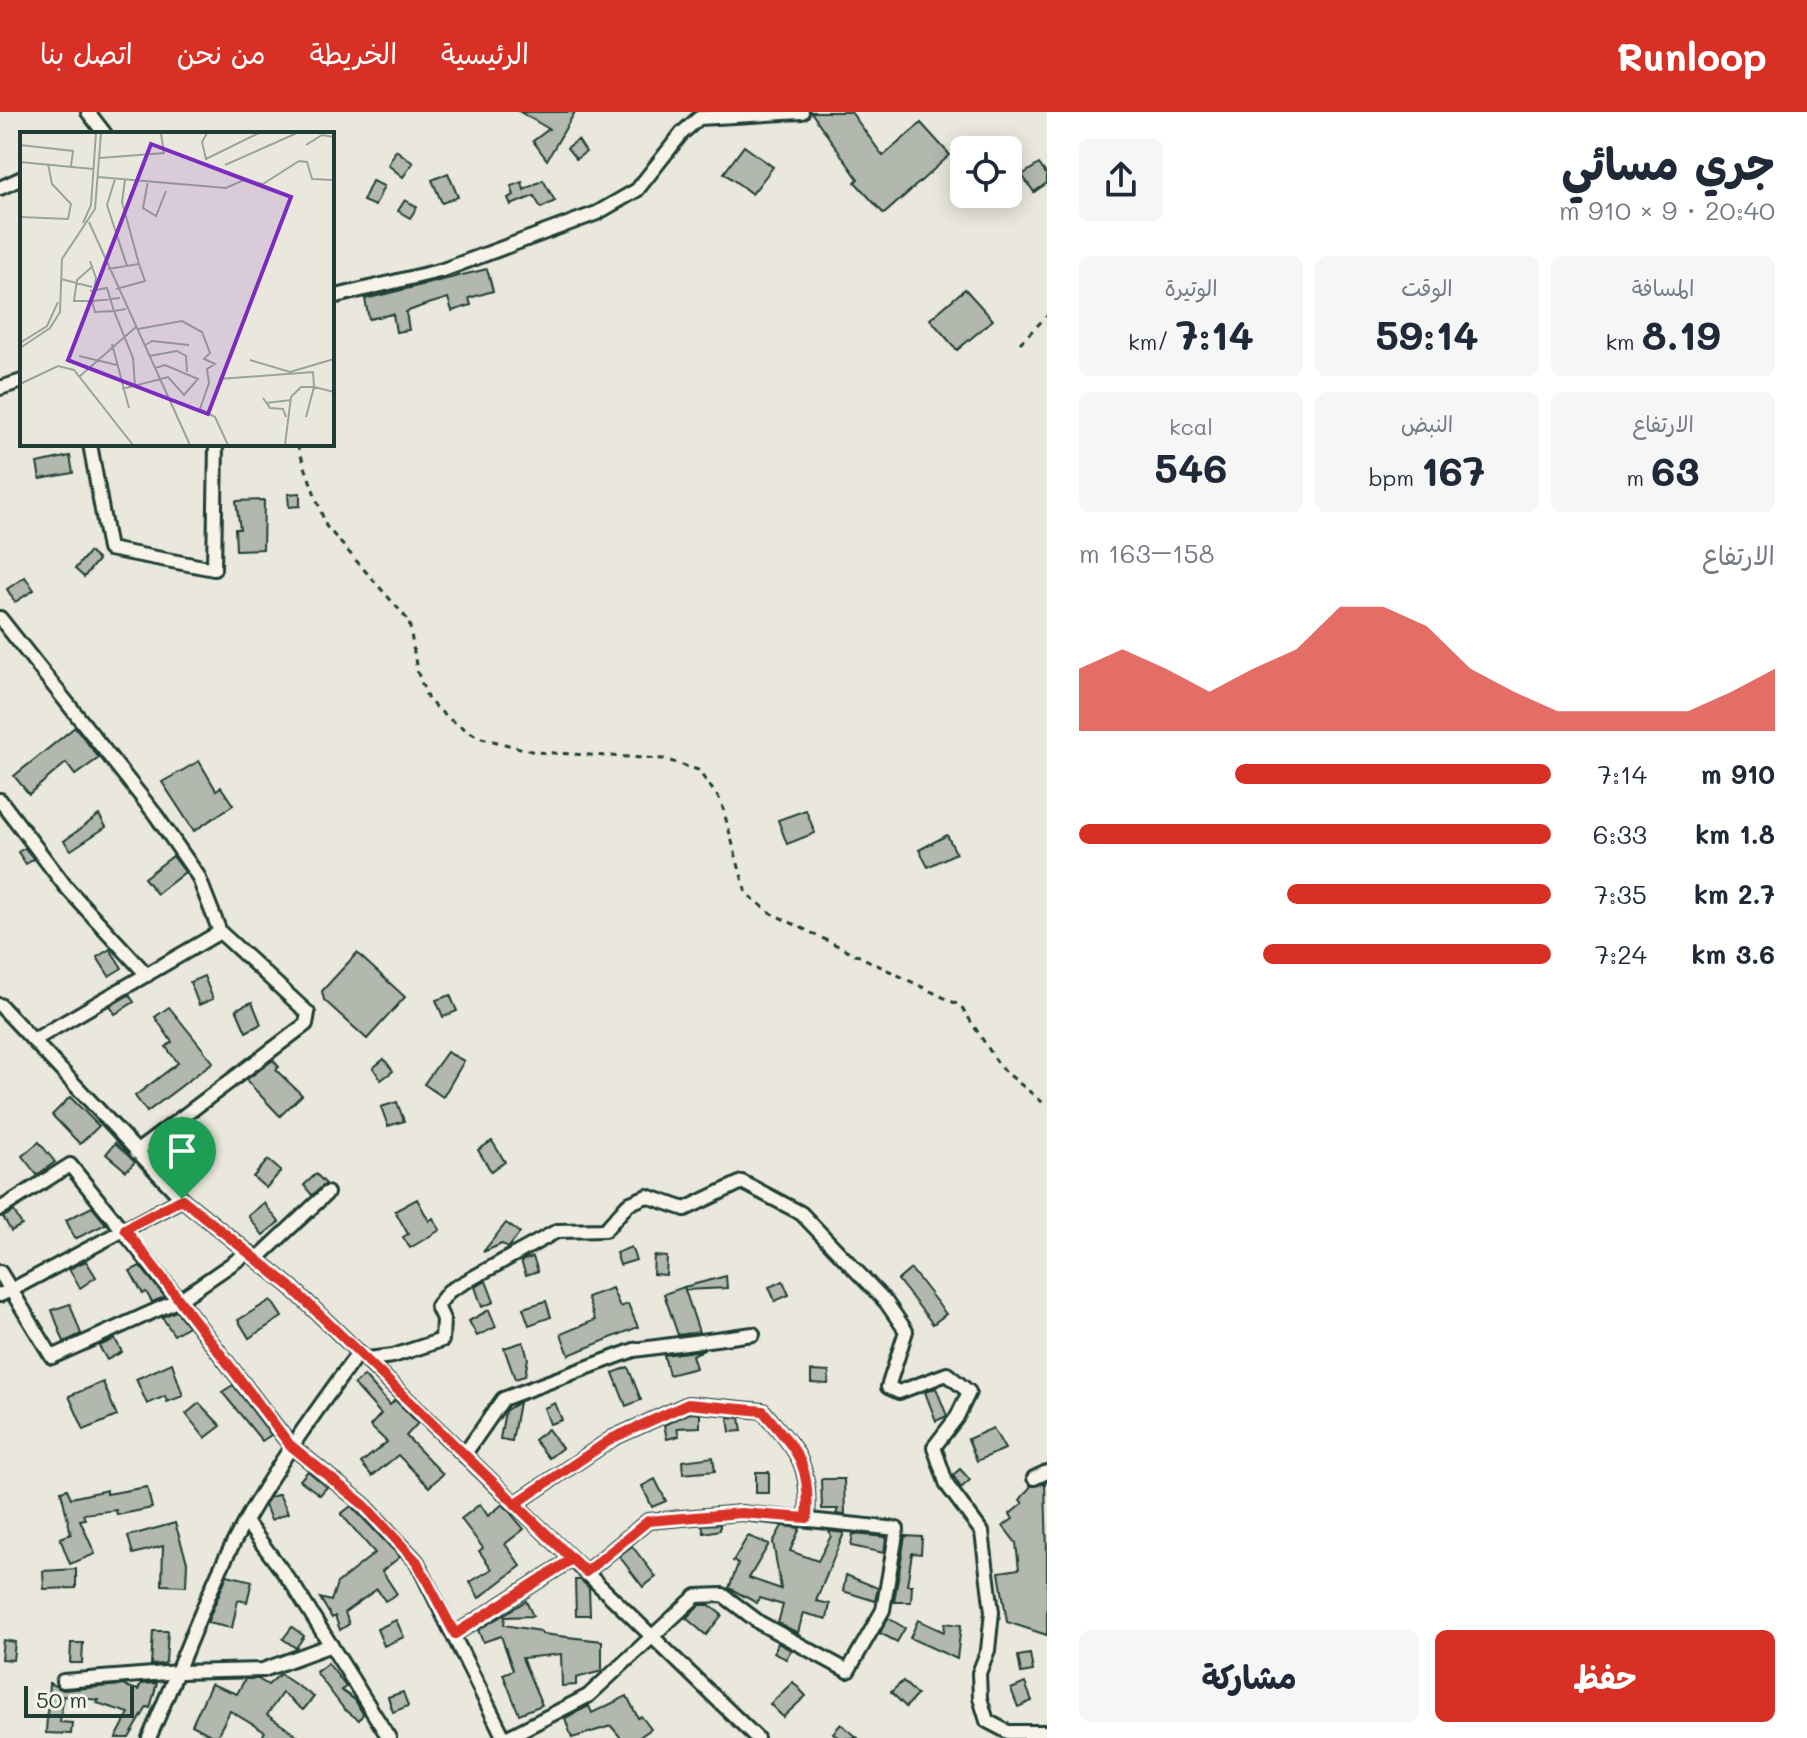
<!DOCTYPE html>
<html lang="ar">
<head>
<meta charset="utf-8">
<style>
  :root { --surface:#fff; --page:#f6f6f7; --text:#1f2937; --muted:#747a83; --accent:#d93025 }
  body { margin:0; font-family:Mali,"Playpen Sans Arabic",sans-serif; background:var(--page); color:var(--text); direction:rtl; height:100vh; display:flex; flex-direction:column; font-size:30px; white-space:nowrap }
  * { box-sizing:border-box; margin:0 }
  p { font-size:26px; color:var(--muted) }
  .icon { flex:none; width:44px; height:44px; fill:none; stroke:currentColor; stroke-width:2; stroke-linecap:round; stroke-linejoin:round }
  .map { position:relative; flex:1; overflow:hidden; direction:ltr }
  .panel { display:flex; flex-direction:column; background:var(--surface); width:760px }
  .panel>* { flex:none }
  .fabs { position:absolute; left:950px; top:24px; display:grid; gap:16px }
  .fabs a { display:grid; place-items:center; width:72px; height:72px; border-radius:12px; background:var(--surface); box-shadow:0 4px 20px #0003; font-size:40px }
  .scale { position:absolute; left:24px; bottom:20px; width:110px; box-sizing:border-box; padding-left:8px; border:4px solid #1f3d34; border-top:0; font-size:22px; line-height:28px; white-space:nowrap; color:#1f3d34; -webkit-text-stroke:6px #f7f3e8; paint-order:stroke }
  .pin { position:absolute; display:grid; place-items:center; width:68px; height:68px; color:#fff; margin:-82px -34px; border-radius:50% 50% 50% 0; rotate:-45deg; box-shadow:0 0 8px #0007 }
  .pin .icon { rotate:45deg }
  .round { display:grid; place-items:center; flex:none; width:84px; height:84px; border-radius:12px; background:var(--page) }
  .head { display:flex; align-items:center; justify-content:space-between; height:136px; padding:0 32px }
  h1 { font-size:44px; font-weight:700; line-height:60px }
  .stats { display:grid; grid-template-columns:repeat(3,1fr); gap:12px; height:136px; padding:8px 32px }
  .stats div { display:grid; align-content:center; border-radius:12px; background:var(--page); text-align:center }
  .stats b { font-size:40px; font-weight:700 }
  .stats small { font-size:22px; font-weight:400 }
  .stats p { font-size:22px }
  .chart { height:224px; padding:16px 32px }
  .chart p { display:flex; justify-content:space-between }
  .chart svg { width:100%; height:144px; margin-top:8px; fill:var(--accent); opacity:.7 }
  .action { display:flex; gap:16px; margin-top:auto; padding:16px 32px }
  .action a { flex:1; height:92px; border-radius:12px; background:var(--accent); color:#fff; font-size:32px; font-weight:700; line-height:92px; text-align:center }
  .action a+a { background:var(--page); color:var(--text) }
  ul { padding:0 32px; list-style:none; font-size:26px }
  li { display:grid; grid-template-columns:128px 96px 1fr; align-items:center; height:60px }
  li i { height:20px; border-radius:10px; background:var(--accent) }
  header { display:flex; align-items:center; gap:48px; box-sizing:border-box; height:112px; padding:0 40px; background:var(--accent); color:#fff }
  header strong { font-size:38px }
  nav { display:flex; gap:44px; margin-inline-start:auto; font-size:28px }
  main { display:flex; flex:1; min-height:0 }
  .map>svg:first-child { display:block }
  .building { fill:#b2b8ae; stroke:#1f3d34; stroke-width:2 }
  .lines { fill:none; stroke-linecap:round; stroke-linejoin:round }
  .minor-casing { stroke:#1f3d34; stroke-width:18 }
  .path { stroke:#1f3d34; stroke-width:3; stroke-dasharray:6 6; stroke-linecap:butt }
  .minor { stroke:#f7f3e8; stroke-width:12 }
  .route-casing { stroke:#fff; stroke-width:16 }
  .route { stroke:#d93025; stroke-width:10 }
  .inset-road { fill:none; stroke:#99a499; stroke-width:2 }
  .view { fill:#7b2cbf; fill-opacity:0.15; stroke:#7b2cbf; stroke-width:4 }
  .inset-edge { fill:none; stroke:#1f3d34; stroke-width:4 }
</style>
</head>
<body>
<header>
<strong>Runloop</strong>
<nav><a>الرئيسية</a><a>الخريطة</a><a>من نحن</a><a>اتصل بنا</a></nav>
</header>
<main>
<section class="panel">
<div class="head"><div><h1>جري مسائي</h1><p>20:40 · 9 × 910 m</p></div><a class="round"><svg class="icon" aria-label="share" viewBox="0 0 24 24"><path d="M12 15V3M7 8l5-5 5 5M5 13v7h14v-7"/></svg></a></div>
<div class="stats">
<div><p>المسافة</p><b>8.19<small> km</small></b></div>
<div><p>الوقت</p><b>59:14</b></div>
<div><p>الوتيرة</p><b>7:14<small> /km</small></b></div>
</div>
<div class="stats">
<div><p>الارتفاع</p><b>63<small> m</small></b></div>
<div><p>النبض</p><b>167<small> bpm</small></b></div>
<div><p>kcal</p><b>546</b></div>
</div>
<div class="chart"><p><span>الارتفاع</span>158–163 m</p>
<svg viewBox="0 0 160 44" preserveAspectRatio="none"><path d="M0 44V25L10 19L20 25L30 32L40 25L50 19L60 6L70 6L80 12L90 25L100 32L110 38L120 38L130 38L140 38L150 32L160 25V44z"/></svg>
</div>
<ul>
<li><b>910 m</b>7:14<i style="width:67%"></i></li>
<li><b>1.8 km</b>6:33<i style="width:100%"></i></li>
<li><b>2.7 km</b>7:35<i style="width:56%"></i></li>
<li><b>3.6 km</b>7:24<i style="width:61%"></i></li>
</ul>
<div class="action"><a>حفظ</a><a>مشاركة</a></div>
</section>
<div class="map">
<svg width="1047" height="1626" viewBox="0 0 1047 1626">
  <rect width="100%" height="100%" fill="#eae8dd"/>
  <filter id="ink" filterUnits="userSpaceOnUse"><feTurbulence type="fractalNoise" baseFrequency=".0125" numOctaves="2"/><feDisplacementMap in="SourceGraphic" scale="16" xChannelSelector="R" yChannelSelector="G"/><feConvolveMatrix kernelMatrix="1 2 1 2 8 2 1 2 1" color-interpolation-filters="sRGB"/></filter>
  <g filter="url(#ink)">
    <!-- building -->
    <g class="building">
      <polygon points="520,0 575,0 547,48 533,29 549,17"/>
      <polygon points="811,0 851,0 883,44 921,11 950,43 884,102 855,70 858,67"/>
      <polygon points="578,28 586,40 576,47 567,36"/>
      <polygon points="744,34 773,55 752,82 724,61"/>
      <polygon points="396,38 413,51 403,65 388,53"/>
      <polygon points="1039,52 1047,63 1047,71 1034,80 1022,63"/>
      <polygon points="448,61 458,85 442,91 432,68"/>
      <polygon points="543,68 555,89 541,96 534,84 511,93 508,86 514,83 511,74 522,70 524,78"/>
      <polygon points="372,69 384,74 375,94 363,89"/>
      <polygon points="405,88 417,95 410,106 398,99"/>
      <polygon points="487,157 493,179 469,186 471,193 452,199 448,186 422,194 406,200 409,218 396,220 393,202 369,207 365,187"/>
      <polygon points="965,177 993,208 957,238 930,207"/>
      <polygon points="70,344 73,361 40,367 37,351"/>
      <polygon points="300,381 300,394 289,395 288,382"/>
      <polygon points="264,388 263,437 236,438 235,417 240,417 236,389"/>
      <polygon points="89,440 98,448 84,465 75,457"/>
      <polygon points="25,465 34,478 15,490 7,477"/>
      <polygon points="75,615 99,646 75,663 66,651 29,682 14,664"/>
      <polygon points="199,649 216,678 221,675 233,693 194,719 162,670"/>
      <polygon points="806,698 815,721 787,732 778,708"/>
      <polygon points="99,703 106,715 71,738 64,729"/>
      <polygon points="947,723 956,741 928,755 919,738"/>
      <polygon points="25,736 34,747 26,752 18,740"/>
      <polygon points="173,744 185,760 157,782 144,766"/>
      <polygon points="110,837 122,856 109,864 97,845"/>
      <polygon points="357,841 405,885 367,927 324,888 322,879"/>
      <polygon points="204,864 213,887 199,893 190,870"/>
      <polygon points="129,883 134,890 115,902 110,894"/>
      <polygon points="450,883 457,899 443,905 436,888"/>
      <polygon points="252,890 261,912 246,920 236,897"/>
      <polygon points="169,895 213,950 147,1000 135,984 178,951 166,935 172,930 155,905"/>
      <polygon points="447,940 464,949 443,985 424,972"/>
      <polygon points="384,947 393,959 381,968 373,956"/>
      <polygon points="273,948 279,955 276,958 302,983 280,1004 246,968"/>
      <polygon points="70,985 99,1014 80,1032 52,1003"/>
      <polygon points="397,990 404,1009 388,1014 381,995"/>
      <polygon points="492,1029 505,1050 491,1059 478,1038"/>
      <polygon points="39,1030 55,1050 37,1063 22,1044"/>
      <polygon points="115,1031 135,1050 126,1059 106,1042"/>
      <polygon points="268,1048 281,1059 266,1076 253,1065"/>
      <polygon points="316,1062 326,1072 312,1083 304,1073"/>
      <polygon points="417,1087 429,1109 433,1106 440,1118 410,1136 403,1125 408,1122 395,1099"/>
      <polygon points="264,1091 279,1110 263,1123 248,1104"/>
      <polygon points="92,1095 106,1112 75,1127 66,1108"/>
      <polygon points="14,1099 22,1113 11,1119 3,1105"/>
      <polygon points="506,1111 520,1121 508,1136 502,1132 483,1140"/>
      <polygon points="631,1135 636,1148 620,1153 616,1141"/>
      <polygon points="654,1144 667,1145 666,1163 653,1162"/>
      <polygon points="533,1145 538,1159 526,1163 521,1149"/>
      <polygon points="86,1149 96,1165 80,1176 69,1157"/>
      <polygon points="140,1154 165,1185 152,1190 146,1180 143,1182 130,1159"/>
      <polygon points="911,1157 946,1202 933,1212 898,1168"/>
      <polygon points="726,1164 727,1176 685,1178 684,1175"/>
      <polygon points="486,1169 494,1190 482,1195 475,1175"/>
      <polygon points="783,1169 789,1183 775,1189 769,1175"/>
      <polygon points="684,1175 699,1220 678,1223 664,1182"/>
      <polygon points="612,1176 620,1195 628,1192 638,1215 569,1243 561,1222 595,1208 587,1185"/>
      <polygon points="271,1188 282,1205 249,1226 238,1208"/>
      <polygon points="546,1189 551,1205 529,1213 523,1196"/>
      <polygon points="70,1192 81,1222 64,1230 52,1198"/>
      <polygon points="489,1198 496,1215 477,1224 469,1209"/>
      <polygon points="176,1199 188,1214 174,1223 162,1205"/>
      <polygon points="115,1227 122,1240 107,1248 99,1234"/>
      <polygon points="523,1230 528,1246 525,1264 515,1267 504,1236"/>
      <polygon points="704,1238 692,1243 696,1256 669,1263 664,1243"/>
      <polygon points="172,1251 183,1284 167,1290 165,1284 147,1292 136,1267"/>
      <polygon points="628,1255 641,1288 626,1294 613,1261"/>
      <polygon points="811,1259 829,1260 828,1272 811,1271"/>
      <polygon points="364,1264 390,1293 395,1288 418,1311 406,1324 443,1362 429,1375 398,1343 372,1364 361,1351 387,1330 370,1314 381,1302 354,1272"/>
      <polygon points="103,1270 117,1304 84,1318 69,1284"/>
      <polygon points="233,1273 271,1323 262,1329 222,1280"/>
      <polygon points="936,1276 947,1304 936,1309 925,1280"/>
      <polygon points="519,1290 512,1329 500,1327 505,1299"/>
      <polygon points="199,1291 221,1314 205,1326 186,1302"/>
      <polygon points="555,1291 562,1308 550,1312 544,1296"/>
      <polygon points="690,1301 700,1302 700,1315 677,1316 679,1324 667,1327 664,1313"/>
      <polygon points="728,1305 740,1306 742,1319 730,1320"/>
      <polygon points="993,1316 1005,1337 977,1349 968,1327"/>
      <polygon points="548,1317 562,1336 549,1346 534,1328"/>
      <polygon points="713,1345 715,1359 683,1362 682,1349"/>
      <polygon points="960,1357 970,1368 961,1376 953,1363"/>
      <polygon points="308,1359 327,1375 320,1383 300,1368"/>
      <rect x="756" y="1360" width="13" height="21"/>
      <polygon points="655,1367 666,1389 652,1395 642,1374"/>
      <polygon points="821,1367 844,1367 845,1403 836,1402 838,1397 822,1397"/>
      <polygon points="1045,1371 1047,1440 1047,1523 1007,1510 999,1460 1019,1457 1016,1431 1003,1414 1013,1407 1010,1402 1023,1391 1020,1388 1031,1374"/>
      <polygon points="147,1375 152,1396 117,1403 116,1398 83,1402 85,1407 80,1408 95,1442 70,1452 60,1426 71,1422 61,1379 67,1377 71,1386 107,1378 107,1382"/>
      <polygon points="279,1382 288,1401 271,1408 265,1393 269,1386"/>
      <polygon points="480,1392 488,1404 503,1392 524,1417 505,1432 521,1454 479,1486 470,1470 492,1457 479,1439 483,1436 461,1407"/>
      <polygon points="351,1394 400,1445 382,1459 397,1482 385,1489 377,1477 345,1500 349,1512 340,1518 335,1504 332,1506 320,1486 331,1489 337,1471 375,1441 341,1402"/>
      <polygon points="175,1411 187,1450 186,1474 162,1473 163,1434 133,1442 128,1424"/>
      <polygon points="720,1412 720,1418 704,1421 702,1413"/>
      <polygon points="782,1414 800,1416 790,1439 818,1449 831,1424 829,1419 844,1421 816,1489 830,1492 827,1507 803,1501 798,1521 778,1511 783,1493 759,1486 757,1491 729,1476 738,1452 733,1449 748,1424 769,1432 749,1466 781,1477 773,1430"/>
      <polygon points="853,1422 886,1425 884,1441 851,1434"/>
      <polygon points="905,1424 922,1425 921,1442 912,1441 907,1473 912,1473 911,1490 894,1490"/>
      <polygon points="632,1434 656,1465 643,1475 619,1444"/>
      <polygon points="76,1457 76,1476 44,1477 43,1459"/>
      <polygon points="227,1463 252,1469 247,1490 238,1488 232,1516 207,1511"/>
      <polygon points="846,1463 878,1476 875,1489 843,1479"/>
      <polygon points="575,1468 581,1468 589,1476 590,1503 576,1503"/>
      <polygon points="526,1489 533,1504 505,1505 504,1513 540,1519 542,1522 602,1529 602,1559 576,1566 576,1573 562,1574 561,1542 522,1546 542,1593 519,1602 503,1562 513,1558 501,1524 483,1530 478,1518"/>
      <polygon points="700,1493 709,1493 722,1503 706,1523 686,1506"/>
      <polygon points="888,1506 905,1516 897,1530 880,1521"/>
      <polygon points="396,1508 404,1525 384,1534 377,1517"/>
      <polygon points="918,1508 944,1520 945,1511 961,1513 957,1547 910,1526"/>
      <polygon points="292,1515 304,1524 296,1536 283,1527"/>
      <polygon points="153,1519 168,1519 166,1550 163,1552 151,1553"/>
      <polygon points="3,1528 15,1530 13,1548 1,1547"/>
      <polygon points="71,1531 83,1531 82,1551 70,1551"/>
      <polygon points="778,1531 791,1538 786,1547 774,1540"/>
      <polygon points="1030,1542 1033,1559 1021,1561 1018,1544"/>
      <polygon points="328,1551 346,1575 341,1578 355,1588 363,1602 359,1608 344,1597 316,1560"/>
      <polygon points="280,1562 314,1585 303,1598 282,1581 267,1603 301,1626 261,1626 265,1620 230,1599 216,1626 192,1613 211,1572 237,1582 245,1567 258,1567 268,1573"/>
      <polygon points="903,1569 917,1583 906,1595 891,1580"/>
      <polygon points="793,1570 806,1584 783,1605 770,1592"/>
      <polygon points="49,1571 63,1578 122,1573 138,1578 141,1572 157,1571 150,1596 147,1595 129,1626 116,1626 129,1601 97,1591 99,1588 63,1584 60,1610 72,1611 71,1622 46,1621"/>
      <polygon points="1025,1571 1032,1589 1018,1595 1011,1577"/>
      <polygon points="403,1580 408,1594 393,1600 388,1585"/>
      <polygon points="627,1584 638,1606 641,1604 651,1617 638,1626 621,1626 611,1614 572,1626 565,1606 589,1594 592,1601"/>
      <polygon points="841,1612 858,1626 839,1626 833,1621"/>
    </g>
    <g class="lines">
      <!-- minor casing -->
      <g class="minor-casing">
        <g id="minor">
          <polyline points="88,0 105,22"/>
          <polyline points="0,76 22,66"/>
          <polyline points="332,185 443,158 597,101 637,78 682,21 699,6 802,0"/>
          <polyline points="0,276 22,269"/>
          <polyline points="90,332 109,437 214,457 216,332"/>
          <polyline points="0,506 155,702 198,764 220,820 34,928"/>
          <polyline points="0,688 66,775 147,863"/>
          <polyline points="0,893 182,1087 291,1175 757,1626"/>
          <polyline points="136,1040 306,912 308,901 220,820"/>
          <polyline points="0,1097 70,1053 179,1188 52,1245 11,1178 0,1183"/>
          <polyline points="249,1140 179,1188 290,1333 364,1393 417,1450 504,1626"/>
          <polyline points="257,1147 327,1081"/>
          <polyline points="0,1160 11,1178 182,1087"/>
          <polyline points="367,1247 393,1244 442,1228 443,1207 437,1194 449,1179 557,1119 605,1118 628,1092 647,1084 685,1097 742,1070 801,1101 886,1190 906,1219 888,1275 899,1280 947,1262 969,1280 957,1305 934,1335 947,1373 982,1420 992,1500 988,1538 979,1561 980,1586 987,1609 1008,1620 1047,1620"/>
          <polyline points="464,1343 503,1287 634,1238 753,1222"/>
          <polyline points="1034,1366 1047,1360"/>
          <path d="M515,1392L613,1326L688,1292L763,1299C797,1340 811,1350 807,1406"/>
          <polyline points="246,1410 295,1476 389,1626"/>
          <polyline points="455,1522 572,1447"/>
          <polyline points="63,1569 179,1560 263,1558 331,1533"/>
          <path d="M149,1626C173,1572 194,1516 218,1462C255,1382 307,1311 359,1240"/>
          <polyline points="506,1626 588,1584 696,1484 723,1483 760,1511 848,1559 883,1498 897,1417 741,1401 648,1409 586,1460"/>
        </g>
      </g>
      <!-- path -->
      <g class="path">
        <polyline points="1020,231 1047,204"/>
        <polyline points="297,332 326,414 409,509 417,559 428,588 449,607 478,625 535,640 664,647 698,658 721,689 746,781 771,801 961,894 1001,956 1047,994"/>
      </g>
      <!-- minor -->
      <use href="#minor" class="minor"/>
    </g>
  </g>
  <g class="lines" filter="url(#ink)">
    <!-- route casing -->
    <g class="route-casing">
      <path id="route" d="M182,1087L125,1117L290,1333L364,1393L417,1450L455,1522L572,1447L515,1392L613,1326L688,1292L763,1299C797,1340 811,1350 807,1406L741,1401L648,1409L586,1460L291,1175L182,1087"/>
    </g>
    <!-- route -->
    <use href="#route" class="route"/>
  </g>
  <!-- overview -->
  <g transform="translate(20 20)">
    <rect width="314" height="314" fill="#eae8dd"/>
    <path class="inset-road" d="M187,1L182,10L186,27L239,1M0,13L53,19L51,34M286,13L302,3L314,5M80,26L144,21L141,1M0,30L73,37M205,33L277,1M78,45L206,56L224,48L243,52L279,29L287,30L292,47L314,48M95,47L87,73L107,134M128,49L123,76L136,84L146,59M0,85L48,87L51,72L32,52L28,32M69,90L170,313M63,91L71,73L76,1M70,129L76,146L72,169L100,166M88,137L119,132L102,70L105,48M41,147L72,155M96,157L125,149L119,132M70,159L87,156L94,179L75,180L72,169H54L57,148L73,134M106,177L94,179L113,226L115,254M118,197L162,189L182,200L190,221L184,227L195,232L187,237L189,251L180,277L195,285L208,313M0,211L27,194L38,170M92,212L109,276M124,214L132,209L169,213M0,216L30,196L40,180L42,127L75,77L81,1M59,224L97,233M129,224L157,219L166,224L167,240M230,228L270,240L314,227M60,244L116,195M199,247L293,240L294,255L314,260M0,252L38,234L54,238L113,313M102,257L148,245L164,263L178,247L145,233L135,236M243,266L250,276L263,277L266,285M246,271L271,268M265,313L271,265L281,255H294L286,285"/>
    <path class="view" d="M131,12L271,65L188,282L48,228Z"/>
    <rect width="314" height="314" class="inset-edge"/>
  </g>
</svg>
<div class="fabs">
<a><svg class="icon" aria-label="locate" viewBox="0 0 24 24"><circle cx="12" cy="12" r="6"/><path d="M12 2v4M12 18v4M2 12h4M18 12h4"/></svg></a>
</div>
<div class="scale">50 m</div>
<div class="pin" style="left:182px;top:1087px;background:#1e9e55"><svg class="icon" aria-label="arrive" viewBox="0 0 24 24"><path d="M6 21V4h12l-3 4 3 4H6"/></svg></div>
</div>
</main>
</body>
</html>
